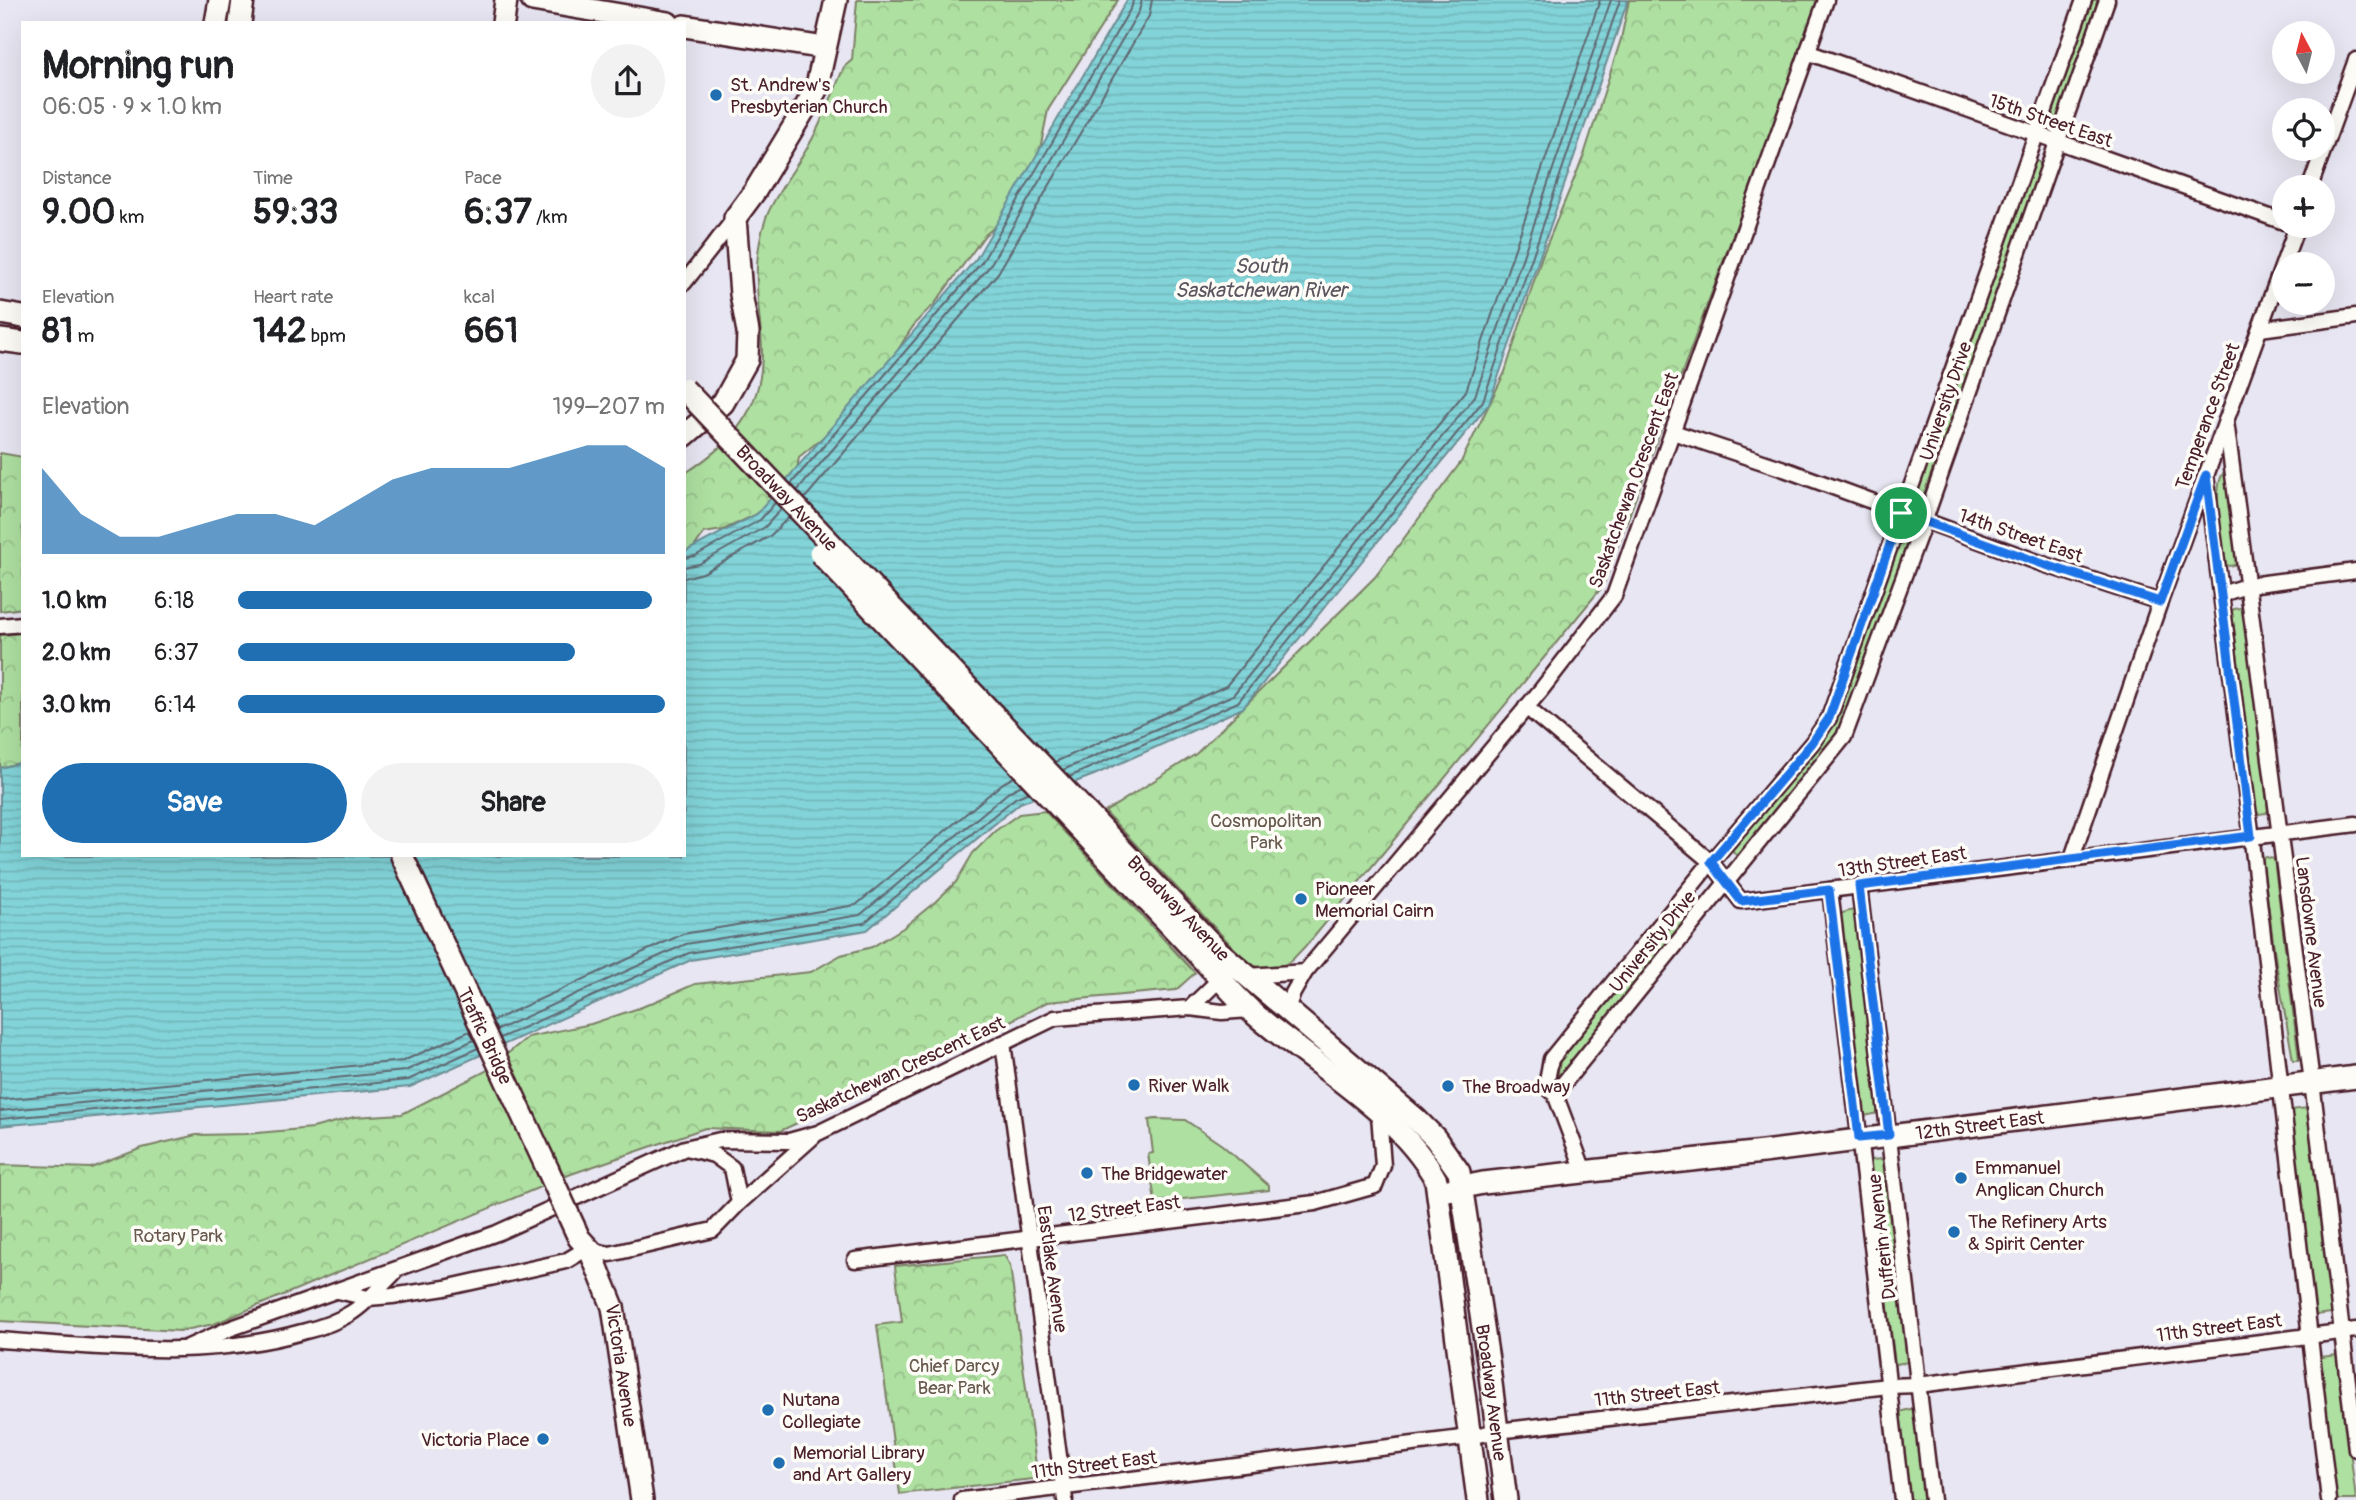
<!DOCTYPE html>
<html lang="en">
<head>
<meta charset="utf-8">
<style>
  :root { --surface:#fff; --page:#f2f2f2; --text:#202124; --muted:#757577; --accent:#1f6fb2 }
  body { margin:0; font-family:Pangolin,sans-serif; background:var(--page); color:var(--text); height:100vh; display:flex; flex-direction:column; font-size:26px; white-space:nowrap }
  * { box-sizing:border-box; margin:0 }
  p { font-size:23px; color:var(--muted) }
  .icon { flex:none; width:38px; height:38px; fill:none; stroke:currentColor; stroke-width:2; stroke-linecap:round; stroke-linejoin:round }
  .map { position:relative; flex:1; overflow:hidden }
  .drawer { position:absolute; left:21px; top:21px; width:665px; height:836px; display:flex; flex-direction:column; background:var(--surface); border-radius:0px; box-shadow:0 7px 28px #0002 }
  .drawer>* { flex:none }
  .needle { width:46px; rotate:353deg }
  .fabs { position:absolute; left:2272px; top:21px; display:grid; gap:14px }
  .fabs a { display:grid; place-items:center; width:63px; height:63px; border-radius:50%; background:var(--surface); box-shadow:0 7px 28px #0002; font-size:35px }
  .pin { position:absolute; display:grid; place-items:center; width:60px; height:60px; color:#fff; margin:-30px; border:4px solid #fff; border-radius:50%; box-shadow:0 2px 7px #0007 }
  .round { display:grid; place-items:center; flex:none; width:74px; height:74px; border-radius:37px; background:var(--page) }
  .headline { display:flex; align-items:center; justify-content:space-between; height:119px; padding:0 21px }
  h1 { font-size:38px; font-weight:700; line-height:52px }
  .metrics { display:grid; grid-template-columns:repeat(3,1fr); gap:10px; height:119px; padding:7px 21px }
  .metrics div { display:grid; align-content:center }
  .metrics b { font-size:35px; font-weight:700 }
  .metrics small { font-size:19px; font-weight:400 }
  .metrics p { font-size:19px }
  .chart { height:196px; padding:14px 21px }
  .chart p { display:flex; justify-content:space-between }
  .chart svg { width:100%; height:126px; margin-top:7px; fill:var(--accent); opacity:.7 }
  .primary-button { display:flex; gap:14px; margin-top:auto; padding:14px 21px }
  .primary-button a { flex:1; height:80px; border-radius:42px; background:var(--accent); color:#fff; font-size:28px; font-weight:700; line-height:80px; text-align:center }
  .primary-button a+a { background:var(--page); color:var(--text) }
  ul { padding:0 21px; list-style:none; font-size:23px }
  li { display:grid; grid-template-columns:112px 84px 1fr; align-items:center; height:52px }
  li i { height:18px; border-radius:9px; background:var(--accent) }
  .map>svg:first-child { display:block }
  .green { fill:#aee0a1; stroke:#7c8066; stroke-width:2 }
  .forest { fill:url(#forest-crowns); stroke:#7c8066; stroke-width:2 }
  .water { fill:url(#water-rules); stroke:#6c8c93; stroke-width:2 }
  .lines { fill:none; stroke-linecap:round; stroke-linejoin:round }
  .shore { stroke:#606771; stroke-width:2 }
  .street-casing { stroke:#4a1f2b; stroke-width:19 }
  .secondary-casing { stroke:#4a1f2b; stroke-width:26 }
  .street { stroke:#fdfcf7; stroke-width:14 }
  .secondary { stroke:#fdfcf7; stroke-width:21 }
  .secondary-bridge-casing { stroke:#4a1f2b; stroke-width:26; stroke-linecap:butt }
  .secondary-bridge { stroke:#fdfcf7; stroke-width:21 }
  .route-casing { stroke:#fff; stroke-width:14 }
  .route { stroke:#1a73e8; stroke-width:9 }
  .poi-dot { fill:#1f6fb2; stroke:#fdfcf7; stroke-width:2.5 }
  .labels { text-anchor:middle; stroke-width:7; stroke-linejoin:round; paint-order:stroke }
  .poi-label { font-size:19px; fill:#4a1f2b; stroke:#fdfcf7; text-anchor:start }
  .street-label { font-size:19px; fill:#4a1f2b; stroke:#fdfcf7 }
  .park-label { font-size:19px; fill:#68594e; stroke:#fdfcf7 }
  .water-label { font-size:21px; font-style:italic; fill:#5b555f; stroke:#fdfcf7 }
</style>
</head>
<body>
<div class="map">
<svg width="2356" height="1500" viewBox="0 0 2356 1500">
  <defs>
    <pattern id="forest-crowns" width="20" height="18" patternUnits="userSpaceOnUse" patternTransform="scale(1.75)"><rect width="20" height="18" fill="#aee0a1"/><path d="M2 6a3 3 0 1 1 6 0M12 15a3 3 0 1 1 6 0" fill="none" stroke="#97c08b"/></pattern>
    <pattern id="water-rules" width="6" height="5" patternUnits="userSpaceOnUse" patternTransform="scale(1.75)"><rect width="6" height="5" fill="#82d4d9"/><path d="M0 2.5h6" fill="none" stroke="#72b6ba"/></pattern>
  </defs>
  <rect width="100%" height="100%" fill="#e7e6f2"/>
  <filter id="ink" filterUnits="userSpaceOnUse"><feTurbulence type="fractalNoise" baseFrequency=".0143" numOctaves="2"/><feDisplacementMap in="SourceGraphic" scale="14" xChannelSelector="R" yChannelSelector="G"/><feConvolveMatrix kernelMatrix="1 2 1 2 8 2 1 2 1" color-interpolation-filters="sRGB"/></filter>
  <g filter="url(#ink)">
    <!-- green -->
    <g class="green">
      <polygon points="2092,0 2102,0 2058,120 2051,115"/>
      <polygon points="2035,160 2043,165 1923,496 1916,494"/>
      <path d="M2225,471L2238,564L2229,566L2226,564C2223,542 2210,486 2225,471Z"/>
      <polygon points="1901,538 1908,542 1839,729 1831,742 1737,856 1732,850 1818,746"/>
      <polygon points="2241,608 2244,613 2268,810 2266,813 2259,814 2256,811 2232,611 2234,609"/>
      <polygon points="2266,857 2274,859 2299,1060 2293,1060 2276,963 2262,859"/>
      <polygon points="1853,910 1856,911 1879,1111 1879,1113 1864,1116 1839,914"/>
      <polygon points="1677,917 1681,918 1683,925 1557,1078 1561,1056"/>
      <polygon points="2307,1108 2334,1310 2331,1313 2316,1315 2313,1312 2289,1112 2291,1110"/>
      <polygon points="1155,1119 1185,1120 1222,1145 1269,1186 1269,1190 1155,1202 1148,1154 1153,1153 1149,1120"/>
      <polygon points="1882,1159 1886,1162 1909,1362 1895,1364 1870,1164 1872,1160"/>
      <polygon points="2337,1355 2339,1357 2356,1500 2336,1500 2319,1360 2321,1357"/>
      <polygon points="1914,1408 1916,1409 1928,1500 1910,1500 1899,1412"/>
    </g>
    <!-- forest -->
    <g class="forest">
      <path d="M857,0H1118L1048,110L1038,159L997,225L985,235L933,306C908,324 897,357 878,381C855,410 828,434 799,457L797,470L757,514L723,530L704,533L692,550L684,552V474C739,439 768,402 761,334C757,293 752,259 766,218C775,194 796,168 809,145C823,120 833,93 844,67L852,60Z"/>
      <polygon points="1629,0 1820,0 1603,586 1313,938 1292,960 1273,972 1249,964 1105,812 1196,754 1375,577 1461,462 1505,372 1542,256 1584,155 1621,39"/>
      <polygon points="0,453 23,457 23,608 0,611"/>
      <polygon points="23,633 23,762 0,768 0,635"/>
      <polygon points="1045,811 1195,973 1176,990 1047,1002 930,1062 780,1131 705,1128 571,1174 214,1324 180,1331 0,1321 0,1165 91,1168 142,1148 196,1135 246,1134 313,1128 354,1117 402,1114 486,1071 528,1037 591,1024 642,1007 695,984 811,972 841,955 872,947 903,928 935,902 956,882 973,853 995,831 1019,814"/>
      <polygon points="1004,1255 1010,1265 1037,1473 1033,1479 900,1494 877,1325 902,1322 895,1266"/>
    </g>
    <!-- water -->
    <polygon class="water" points="1127,0 1628,0 1489,404 1243,708 1094,775 1020,803 867,930 691,960 410,1087 0,1126 0,768 23,762 23,856 684,856 684,552 757,514 976,259"/>
    <g class="lines">
      <!-- shore -->
      <g class="shore">
        <polyline points="791,484 982,262 1132,6 1133,0"/>
        <polyline points="797,491 989,267 1139,11 1142,0"/>
        <polyline points="805,498 998,273 1149,16 1152,0"/>
        <polyline points="684,558 695,556 760,520 775,503"/>
        <polyline points="684,567 699,564 765,527 781,509"/>
        <polyline points="684,578 703,573 770,536 789,517"/>
        <polyline points="1055,762 1226,686 1466,391 1600,0"/>
        <polyline points="1063,770 1233,695 1475,396 1611,0"/>
        <polyline points="1069,777 1238,702 1483,401 1620,0"/>
        <polyline points="492,1021 683,934 856,905 1003,783 1014,777"/>
        <polyline points="497,1030 686,944 860,915 1010,791 1022,785"/>
        <polyline points="500,1038 689,953 864,923 1015,798 1029,792"/>
        <polyline points="0,1100 403,1061 470,1031"/>
        <polyline points="0,1111 405,1071 474,1040"/>
        <polyline points="0,1119 408,1080 478,1048"/>
      </g>
      <!-- street casing -->
      <g class="street-casing">
        <g id="street">
          <polyline points="1807,52 2284,222"/>
          <polyline points="2310,187 2356,60"/>
          <polyline points="684,283 735,218"/>
          <polyline points="2260,329 2356,316"/>
          <polyline points="2226,421 2312,1082 2356,1449"/>
          <polyline points="1673,432 1784,469 2043,564 2160,602"/>
          <polyline points="2206,475 2250,824 2329,1500"/>
          <polyline points="2222,594 2249,585 2356,571"/>
          <polyline points="0,626 23,624"/>
          <polyline points="1526,707 1711,862 1741,901 2356,824"/>
          <polyline points="2072,858 2160,602 2297,226"/>
          <polyline points="1859,886 1932,1500"/>
          <polyline points="1830,890 1902,1500"/>
          <polyline points="1248,976 1305,972"/>
          <polyline points="1190,1008 1220,979"/>
          <polyline points="1287,1009 1293,993 1305,972 1541,690 1614,596 1826,0"/>
          <polyline points="1003,1043 1065,1500"/>
          <polyline points="1555,1094 1844,737 1924,522 2107,0"/>
          <polyline points="1584,1171 1555,1094 1546,1086 1551,1059 1711,862 1812,743 1829,718 2084,0"/>
          <polyline points="739,1203 814,1136"/>
          <polyline points="590,1250 610,1254 713,1230 739,1203 732,1168 714,1155 690,1149"/>
          <polyline points="855,1260 1315,1203 1375,1186 1383,1166 1379,1114"/>
          <polyline points="338,1291 368,1298 392,1296 445,1288 566,1261 581,1252"/>
          <path d="M0,1340C100,1347 204,1360 302,1332C319,1328 335,1323 351,1313C367,1303 380,1287 394,1273"/>
          <polyline points="186,1348 229,1329 497,1233 685,1148 720,1140 789,1141 818,1133 1055,1018 1190,1008 1222,1012 1250,1010"/>
          <polyline points="962,1500 1470,1437 1497,1431 1888,1386 1918,1385 2356,1330"/>
        </g>
      </g>
      <!-- secondary casing -->
      <g class="secondary-casing">
        <g id="secondary">
          <polyline points="532,0 668,23"/>
          <polyline points="216,23 220,0"/>
          <polyline points="240,23 243,0"/>
          <polyline points="503,23 506,0"/>
          <polyline points="684,26 825,48"/>
          <polyline points="0,313 23,317"/>
          <polyline points="0,340 23,343"/>
          <polyline points="684,436 723,403 747,360 748,332 741,294 735,218 755,191 816,90 836,0"/>
          <path id="s1" d="M402,856L548,1170"/>
          <path id="s2" d="M1218,951L1416,1119L1435,1138L1459,1172L1488,1360L1506,1500"/>
          <path d="M1206,963C1220,979 1234,995 1250,1010C1308,1062 1399,1111 1436,1180L1478,1500"/>
          <path id="s3" d="M1438,1192L1483,1183L1763,1152L2356,1077"/>
          <path id="s4" d="M568,1214L579,1238L590,1250L613,1307L642,1500"/>
        </g>
      </g>
      <!-- street -->
      <use href="#street" class="street"/>
      <!-- secondary -->
      <use href="#secondary" class="secondary"/>
      <!-- secondary-bridge casing -->
      <g class="secondary-bridge-casing">
        <g id="secondary-bridge">
          <path id="s5" d="M684,389L1218,951"/>
          <polyline points="820,553 1206,963"/>
          <polyline points="548,1170 568,1214"/>
        </g>
      </g>
      <!-- secondary-bridge -->
      <use href="#secondary-bridge" class="secondary-bridge"/>
    </g>
  </g>
  <g class="lines" filter="url(#ink)">
    <!-- route casing -->
    <g class="route-casing">
      <polygon id="route" points="2206,475 2251,836 1859,886 1889,1135 1859,1138 1829,890 1741,901 1711,862 1812,743 1829,718 1901,513 2043,564 2160,602"/>
    </g>
    <!-- route -->
    <use href="#route" class="route"/>
  </g>
  <!-- markers -->
  <g class="poi-dot">
    <circle cx="716" cy="95" r="7"/>
    <circle cx="1301" cy="899" r="7"/>
    <circle cx="1134" cy="1085" r="7"/>
    <circle cx="1448" cy="1086" r="7"/>
    <circle cx="1087" cy="1173" r="7"/>
    <circle cx="1961" cy="1178" r="7"/>
    <circle cx="1954" cy="1232" r="7"/>
    <circle cx="768" cy="1410" r="7"/>
    <circle cx="543" cy="1439" r="7"/>
    <circle cx="779" cy="1463" r="7"/>
  </g>
  <g class="labels">
    <!-- poi labels -->
    <g class="poi-label">
      <text x="730" y="91">St. Andrew's<tspan x="730" dy="22">Presbyterian Church</tspan></text>
      <text x="1315" y="895">Pioneer<tspan x="1315" dy="22">Memorial Cairn</tspan></text>
      <text x="1148" y="1092">River Walk</text>
      <text x="1462" y="1093">The Broadway</text>
      <text x="1975" y="1174">Emmanuel<tspan x="1975" dy="22">Anglican Church</tspan></text>
      <text x="1101" y="1180">The Bridgewater</text>
      <text x="1968" y="1228">The Refinery Arts<tspan x="1968" dy="22">&amp; Spirit Center</tspan></text>
      <text x="782" y="1406">Nutana<tspan x="782" dy="22">Collegiate</tspan></text>
      <text x="529" y="1446" text-anchor="end">Victoria Place</text>
      <text x="793" y="1459">Memorial Library<tspan x="793" dy="22">and Art Gallery</tspan></text>
    </g>
    <!-- street labels -->
    <g class="street-label">
      <text transform="translate(2051 120) rotate(19)" y="7">15th Street East</text>
      <text transform="translate(1945 401) rotate(-71)" y="7">University Drive</text>
      <text transform="translate(2207 416) rotate(-70)" y="7">Temperance Street</text>
      <text transform="translate(1633 480) rotate(-70)" y="7">Saskatchewan Crescent East</text>
      <text dy="7" stroke="none"><textPath href="#s5" startOffset="150">Broadway Avenue</textPath></text>
      <text transform="translate(2021 535) rotate(19)" y="7">14th Street East</text>
      <text transform="translate(1902 861) rotate(-8)" y="7">13th Street East</text>
      <text transform="translate(1179 908) rotate(46)" y="7">Broadway Avenue</text>
      <text transform="translate(2312 932) rotate(83)" y="7">Lansdowne Avenue</text>
      <text transform="translate(1652 941) rotate(-51)" y="7">University Drive</text>
      <text dy="7" stroke="none"><textPath href="#s1" startOffset="198">Traffic Bridge</textPath></text>
      <text transform="translate(900 1069) rotate(-25)" y="7">Saskatchewan Crescent East</text>
      <text dy="7" stroke="none"><textPath href="#s3" startOffset="546">12th Street East</textPath></text>
      <text transform="translate(1124 1208) rotate(-7)" y="7">12 Street East</text>
      <text transform="translate(1881 1237) rotate(-97)" y="7">Dufferin Avenue</text>
      <text transform="translate(1053 1269) rotate(82)" y="7">Eastlake Avenue</text>
      <text transform="translate(2219 1327) rotate(-7)" y="7">11th Street East</text>
      <text dy="7" stroke="none"><textPath href="#s4" startOffset="163">Victoria Avenue</textPath></text>
      <text dy="7" stroke="none"><textPath href="#s2" startOffset="551">Broadway Avenue</textPath></text>
      <text transform="translate(1657 1393) rotate(-6)" y="7">11th Street East</text>
      <text transform="translate(1094 1464) rotate(-7)" y="7">11th Street East</text>
    </g>
    <!-- park labels -->
    <g class="park-label">
      <text x="1266" y="827">Cosmopolitan<tspan x="1266" dy="22">Park</tspan></text>
      <text x="178" y="1242">Rotary Park</text>
      <text x="954" y="1372">Chief Darcy<tspan x="954" dy="22">Bear Park</tspan></text>
    </g>
    <!-- water labels -->
    <g class="water-label">
      <text x="1261" y="273">South<tspan x="1261" dy="24">Saskatchewan River</tspan></text>
    </g>
  </g>
</svg>
<div class="fabs">
<a><svg class="needle" viewBox="-14 -14 28 28"><path d="M0-13l5 13h-10z" fill="#e53935"/><path d="M0 13l5-13h-10z" fill="#757577"/></svg></a>
<a><svg class="icon" aria-label="locate" viewBox="0 0 24 24"><circle cx="12" cy="12" r="6"/><path d="M12 2v4M12 18v4M2 12h4M18 12h4"/></svg></a>
<a>+</a>
<a>−</a>
</div>
<div class="pin" style="left:1901px;top:513px;background:#1e9e55"><svg class="icon" aria-label="arrive" viewBox="0 0 24 24"><path d="M6 21V4h12l-3 4 3 4H6"/></svg></div>
<section class="drawer">
<div class="headline"><div><h1>Morning run</h1><p>06:05 · 9 × 1.0 km</p></div><a class="round"><svg class="icon" aria-label="share" viewBox="0 0 24 24"><path d="M12 15V3M7 8l5-5 5 5M5 13v7h14v-7"/></svg></a></div>
<div class="metrics">
<div><p>Distance</p><b>9.00<small> km</small></b></div>
<div><p>Time</p><b>59:33</b></div>
<div><p>Pace</p><b>6:37<small> /km</small></b></div>
</div>
<div class="metrics">
<div><p>Elevation</p><b>81<small> m</small></b></div>
<div><p>Heart rate</p><b>142<small> bpm</small></b></div>
<div><p>kcal</p><b>661</b></div>
</div>
<div class="chart"><p><span>Elevation</span>199–207 m</p>
<svg viewBox="0 0 160 44" preserveAspectRatio="none"><path d="M0 44V14L10 30L20 38L30 38L40 34L50 30L60 30L70 34L80 26L90 18L100 14L110 14L120 14L130 10L140 6L150 6L160 14V44z"/></svg>
</div>
<ul>
<li><b>1.0 km</b>6:18<i style="width:97%"></i></li>
<li><b>2.0 km</b>6:37<i style="width:79%"></i></li>
<li><b>3.0 km</b>6:14<i style="width:100%"></i></li>
</ul>
<div class="primary-button"><a>Save</a><a>Share</a></div>
</section>
</div>
</body>
</html>
